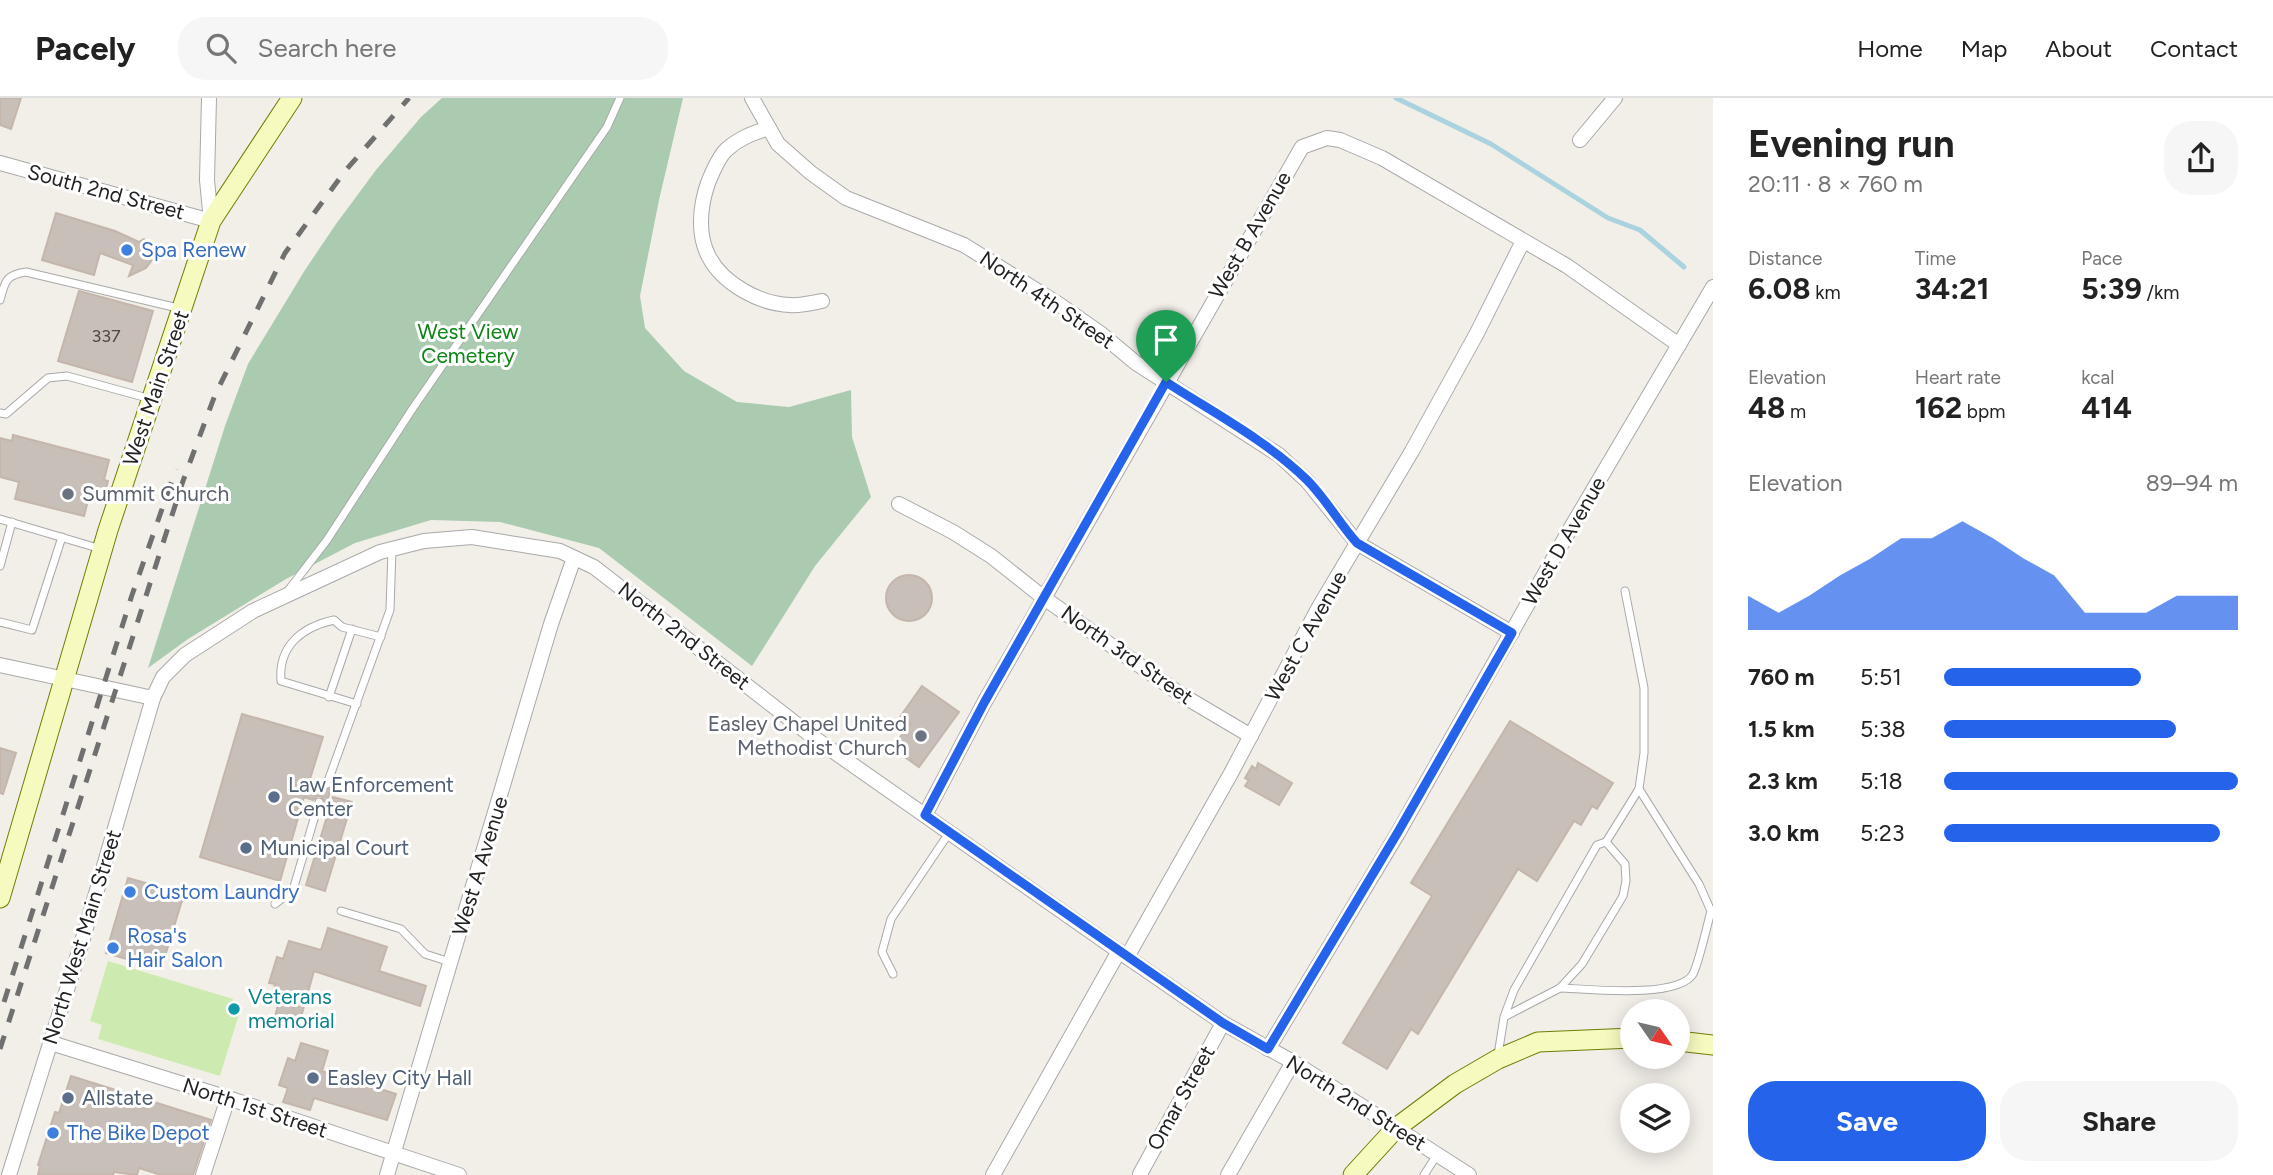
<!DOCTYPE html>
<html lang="en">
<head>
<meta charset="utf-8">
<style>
  :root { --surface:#fff; --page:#f6f6f6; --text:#222; --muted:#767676; --line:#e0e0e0; --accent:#2563eb }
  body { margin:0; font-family:Figtree,sans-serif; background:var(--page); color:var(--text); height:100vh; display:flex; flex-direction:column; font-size:26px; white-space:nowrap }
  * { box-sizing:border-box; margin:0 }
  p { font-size:23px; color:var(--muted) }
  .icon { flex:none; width:38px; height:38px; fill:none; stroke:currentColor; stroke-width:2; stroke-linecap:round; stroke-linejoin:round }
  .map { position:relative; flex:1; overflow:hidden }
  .panel { display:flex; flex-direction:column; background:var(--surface); width:560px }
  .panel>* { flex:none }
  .needle { width:46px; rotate:124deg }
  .fabs { position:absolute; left:1620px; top:901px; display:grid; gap:14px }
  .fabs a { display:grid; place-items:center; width:70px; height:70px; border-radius:50%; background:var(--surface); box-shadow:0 4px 18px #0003; font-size:35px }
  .pin { position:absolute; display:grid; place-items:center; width:60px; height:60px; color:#fff; margin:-72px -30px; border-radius:50% 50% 50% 0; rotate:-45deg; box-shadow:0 0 7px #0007 }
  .pin .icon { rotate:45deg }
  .round { display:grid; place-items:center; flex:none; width:74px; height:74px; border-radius:28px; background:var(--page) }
  .overview { display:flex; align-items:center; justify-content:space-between; height:119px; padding:0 35px }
  h1 { font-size:38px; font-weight:700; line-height:52px }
  .stats { display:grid; grid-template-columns:repeat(3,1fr); gap:10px; height:119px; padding:7px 35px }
  .stats div { display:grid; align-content:center }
  .stats b { font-size:30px; font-weight:700 }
  .stats small { font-size:19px; font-weight:400 }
  .stats p { font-size:19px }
  .chart { height:196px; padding:14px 35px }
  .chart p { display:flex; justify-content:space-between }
  .chart svg { width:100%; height:126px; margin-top:7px; fill:var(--accent); opacity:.7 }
  .primary-button { display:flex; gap:14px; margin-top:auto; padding:14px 35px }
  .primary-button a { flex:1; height:80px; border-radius:28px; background:var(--accent); color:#fff; font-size:28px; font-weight:700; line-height:80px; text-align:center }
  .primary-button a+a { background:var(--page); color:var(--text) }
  ul { padding:0 35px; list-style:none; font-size:23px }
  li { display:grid; grid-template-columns:112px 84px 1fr; align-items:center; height:52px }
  li i { height:18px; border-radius:9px; background:var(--accent) }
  header { display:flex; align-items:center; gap:42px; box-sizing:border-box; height:98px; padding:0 35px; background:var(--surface); border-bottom:2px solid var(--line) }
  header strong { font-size:33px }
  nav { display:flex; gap:38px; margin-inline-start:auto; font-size:24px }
  .search { width:490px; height:63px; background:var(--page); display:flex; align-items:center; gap:18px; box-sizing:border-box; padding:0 24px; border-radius:28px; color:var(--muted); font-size:26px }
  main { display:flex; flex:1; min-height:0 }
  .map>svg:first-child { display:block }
  .grass { fill:#cdebb0 }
  .cemetery { fill:#aacbaf }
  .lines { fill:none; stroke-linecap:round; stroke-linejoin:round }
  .stream { stroke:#aad3df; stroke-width:5 }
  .building { fill:#c7bfb8; stroke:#c4b6ab; stroke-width:2 }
  .lane-casing { stroke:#a9a9a9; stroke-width:9 }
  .street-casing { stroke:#a9a9a9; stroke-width:16 }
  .secondary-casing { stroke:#707d05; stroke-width:21 }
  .lane { stroke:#fff; stroke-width:7 }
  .street { stroke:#fff; stroke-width:14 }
  .secondary { stroke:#f7fabf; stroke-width:19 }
  .rail { stroke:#707070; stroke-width:5; stroke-dasharray:14 14; stroke-linecap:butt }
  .route-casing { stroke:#fff; stroke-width:14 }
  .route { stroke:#2563eb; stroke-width:9 }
  .shop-dot { fill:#3f7fe0; stroke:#fff; stroke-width:2.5 }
  .worship-dot { fill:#6b7280; stroke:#fff; stroke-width:2.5 }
  .service-dot { fill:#5c6f8a; stroke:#fff; stroke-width:2.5 }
  .culture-dot { fill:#0f9aa8; stroke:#fff; stroke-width:2.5 }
  .labels { text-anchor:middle; stroke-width:6; stroke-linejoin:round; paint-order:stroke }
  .number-label { font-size:18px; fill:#4b4948 }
  .street-label { font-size:21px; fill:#222; stroke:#fff }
  .shop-label { font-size:21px; fill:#366cbe; stroke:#fff; text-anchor:start }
  .park-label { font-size:21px; fill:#0c8416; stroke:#fff }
  .worship-label { font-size:21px; fill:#5b616d; stroke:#fff; text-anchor:start }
  .service-label { font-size:21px; fill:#4e5e75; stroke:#fff; text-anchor:start }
  .culture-label { font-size:21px; fill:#0d838f; stroke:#fff; text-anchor:start }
</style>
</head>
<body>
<header>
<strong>Pacely</strong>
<div class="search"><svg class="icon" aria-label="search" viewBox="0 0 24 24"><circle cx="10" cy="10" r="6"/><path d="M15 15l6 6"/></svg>Search here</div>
<nav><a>Home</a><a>Map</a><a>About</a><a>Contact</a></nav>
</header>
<main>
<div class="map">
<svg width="1713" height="1077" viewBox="0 0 1713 1077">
  <rect width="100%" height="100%" fill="#f2efe9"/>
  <!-- grass -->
  <polygon class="grass" points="108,863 233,901 229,913 239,916 220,978 98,941 102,927 90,923"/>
  <!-- cemetery -->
  <polygon class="cemetery" points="442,0 683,0 659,102 640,198 645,230 684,273 737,304 789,309 851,292 852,339 871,399 815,468 752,568 599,450 500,424 431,422 355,445 286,481 188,541 148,570 225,328 248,266 305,172 336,126 376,72 421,19"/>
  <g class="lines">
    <!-- stream -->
    <polyline class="stream" points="1396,0 1491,46 1608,120 1640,132 1684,169"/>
  </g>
  <!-- building -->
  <g class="building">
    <polygon points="0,0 21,0 11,31 0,27"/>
    <polygon points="56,115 115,133 139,144 144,141 150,147 146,160 152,162 146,170 129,178 133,167 100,155 94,177 42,162"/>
    <polygon points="79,193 153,213 132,284 58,263"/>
    <polygon points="13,337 109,362 104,382 108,383 104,398 90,395 84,418 15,401 19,384 0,379 0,340 12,343"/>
    <circle cx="909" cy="500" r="23"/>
    <polygon points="922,588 959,614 919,669 892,650 910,626 900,619"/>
    <polygon points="242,616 323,639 310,681 321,684 324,691 331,691 326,706 321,698 317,698 313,702 304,699 280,783 200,759"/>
    <polygon points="1510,623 1613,685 1597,711 1592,708 1581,727 1574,723 1537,783 1518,771 1418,936 1411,931 1387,971 1343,945 1432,798 1411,785"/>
    <polygon points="0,650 16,655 3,696 0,695"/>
    <polygon points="1258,665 1292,685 1279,707 1245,688 1249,682 1245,680 1252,668 1256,671"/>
    <polygon points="333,699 352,704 325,793 306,787"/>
    <polygon points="128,780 184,796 161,871 106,855"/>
    <polygon points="328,830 387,849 379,873 426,888 420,908 314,873 299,926 275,919 278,907 269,905 275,886 269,885 277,859 283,861 289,843 321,852"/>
    <polygon points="301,945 328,953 322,973 396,996 387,1022 314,1000 310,1012 283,1004 288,990 279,987 288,960 295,963"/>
    <polygon points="71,978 211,1022 193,1077 161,1077 139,1070 137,1077 114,1074 113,1077 38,1077 40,1068 38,1067 55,1014 59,1015"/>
  </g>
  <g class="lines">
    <!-- lane casing -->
    <g class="lane-casing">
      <g id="lane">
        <path d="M0,202C5,184 5,177 26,174L182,211"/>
        <polyline points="0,315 6,316 48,280 67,278 151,301"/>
        <polyline points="0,421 101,451"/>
        <polyline points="0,468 12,424"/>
        <polyline points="287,494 327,442 413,310 607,29 620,0"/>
        <polyline points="0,524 32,532 62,439"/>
        <polyline points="329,599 352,531"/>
        <path d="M357,606L281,583C278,548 302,529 334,522L342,529L381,539"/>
        <polyline points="327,686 390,512 392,451"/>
        <polyline points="1606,744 1639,691 1644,655 1644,590 1625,493"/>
        <polyline points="275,806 293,792 319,704"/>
        <polyline points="341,813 401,831 425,856 450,864"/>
        <polyline points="893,876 882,854 891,821 949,735"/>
        <path d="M1560,890C1588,891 1678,901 1693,876C1699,864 1707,828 1711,813L1699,786L1639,691"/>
        <polyline points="1498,957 1504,919 1514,892 1597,747 1606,744 1625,766 1626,783 1623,798 1582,866 1560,890 1504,919"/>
        <polyline points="1424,1077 1437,1057"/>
      </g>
    </g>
    <!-- street casing -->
    <g class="street-casing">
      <g id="street">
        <polyline points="752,0 778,46 811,75 846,100 964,147 1060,207 1100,235 1136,265 1279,357 1308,384 1357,445 1512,535"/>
        <path d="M769,30C753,35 739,40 726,52C718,60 712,75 708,85C700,108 697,137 709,159C723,186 760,206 790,207C800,208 812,205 822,203"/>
        <polyline points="1580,42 1615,0"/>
        <polyline points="0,65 211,123 207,82 209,0"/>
        <polyline points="899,406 953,434 991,458 1044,500 1180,596 1251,638"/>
        <polyline points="0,567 153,600"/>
        <polyline points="925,717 984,605 1302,49 1327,40 1340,42 1382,60 1567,168 1679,247"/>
        <polyline points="1127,859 1230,677 1319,509 1412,353 1477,235 1523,143"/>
        <polyline points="51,945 228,1000 459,1077"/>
        <polyline points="1268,951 1398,735 1569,433 1713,189"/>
        <polyline points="1140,1076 1223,925"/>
        <polyline points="9,1077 81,847 153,600 163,579 185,557 253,513 380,454 424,443 472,439 560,453 594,469 813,639 1127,859 1223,925 1293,964 1469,1077"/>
        <polyline points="203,1077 228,1000"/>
        <polyline points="387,1077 551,526 574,460"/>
        <polyline points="993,1077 1119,853"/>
        <polyline points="1228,1077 1293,964"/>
      </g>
    </g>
    <!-- secondary casing -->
    <g class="secondary-casing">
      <g id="secondary">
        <polyline points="0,800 108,432 211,123 292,0"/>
        <polyline points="1678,943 1713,947"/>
        <polyline points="1353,1077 1396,1030 1455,986 1498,961 1538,944 1633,940"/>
      </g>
    </g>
    <!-- lane -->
    <use href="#lane" class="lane"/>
    <!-- street -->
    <use href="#street" class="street"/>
    <!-- secondary -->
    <use href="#secondary" class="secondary"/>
    <!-- rail -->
    <g class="rail">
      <polyline points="4,904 132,497 176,371"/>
      <polyline points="0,951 183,383 215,297 285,155 345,73 409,0"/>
    </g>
  </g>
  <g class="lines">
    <!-- route casing -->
    <g class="route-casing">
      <path id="route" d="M1166,284C1214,315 1267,343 1307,382C1326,401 1339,425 1357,445L1512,535L1398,734L1268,951L1223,925L925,717L984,605Z"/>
    </g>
    <!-- route -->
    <use href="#route" class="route"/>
  </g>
  <!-- markers -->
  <g class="shop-dot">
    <circle cx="127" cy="152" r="7"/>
    <circle cx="130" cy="794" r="7"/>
    <circle cx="113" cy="850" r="7"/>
    <circle cx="53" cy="1035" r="7"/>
  </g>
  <g class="worship-dot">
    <circle cx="68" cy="396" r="7"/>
    <circle cx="921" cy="638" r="7"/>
  </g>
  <g class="service-dot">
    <circle cx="274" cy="699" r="7"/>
    <circle cx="246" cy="750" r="7"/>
    <circle cx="313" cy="980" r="7"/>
    <circle cx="68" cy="1000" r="7"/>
  </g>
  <circle class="culture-dot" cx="234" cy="911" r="7"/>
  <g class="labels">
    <!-- number labels -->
    <g class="number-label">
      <text x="106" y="244">337</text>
    </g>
    <!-- street labels -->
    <g class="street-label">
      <text transform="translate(106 94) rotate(15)" y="7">South 2nd Street</text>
      <text transform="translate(1250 137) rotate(-60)" y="7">West B Avenue</text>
      <text transform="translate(1047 202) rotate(34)" y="7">North 4th Street</text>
      <text transform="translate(156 290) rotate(-71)" y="7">West Main Street</text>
      <text transform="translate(1564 443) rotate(-60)" y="7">West D Avenue</text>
      <text transform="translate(684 538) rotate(38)" y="7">North 2nd Street</text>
      <text transform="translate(1306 538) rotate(-61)" y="7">West C Avenue</text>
      <text transform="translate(1127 557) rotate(35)" y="7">North 3rd Street</text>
      <text transform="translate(480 768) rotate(-73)" y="7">West A Avenue</text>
      <text transform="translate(82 839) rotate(-73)" y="7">North West Main Street</text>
      <text transform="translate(1181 1000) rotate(-61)" y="7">Omar Street</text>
      <text transform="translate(1356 1005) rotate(32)" y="7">North 2nd Street</text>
      <text transform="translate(255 1010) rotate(18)" y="7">North 1st Street</text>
    </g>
    <!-- shop labels -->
    <g class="shop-label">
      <text x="141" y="159">Spa Renew</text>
      <text x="144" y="801">Custom Laundry</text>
      <text x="127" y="845">Rosa's<tspan x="127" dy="24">Hair Salon</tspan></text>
      <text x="67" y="1042">The Bike Depot</text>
    </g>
    <!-- park labels -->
    <g class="park-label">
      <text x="468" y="241">West View<tspan x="468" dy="24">Cemetery</tspan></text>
    </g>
    <!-- worship labels -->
    <g class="worship-label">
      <text x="82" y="403">Summit Church</text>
      <text x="907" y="633" text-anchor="end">Easley Chapel United<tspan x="907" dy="24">Methodist Church</tspan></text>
    </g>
    <!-- service labels -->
    <g class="service-label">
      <text x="288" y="694">Law Enforcement<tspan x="288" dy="24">Center</tspan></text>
      <text x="260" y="757">Municipal Court</text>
      <text x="327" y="987">Easley City Hall</text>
      <text x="82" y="1007">Allstate</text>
    </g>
    <!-- culture labels -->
    <g class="culture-label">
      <text x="248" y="906">Veterans<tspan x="248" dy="24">memorial</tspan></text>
    </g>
  </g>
</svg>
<div class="fabs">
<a><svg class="needle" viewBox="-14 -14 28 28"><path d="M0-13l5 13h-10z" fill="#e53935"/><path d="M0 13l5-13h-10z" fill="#767676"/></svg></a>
<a><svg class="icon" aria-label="layers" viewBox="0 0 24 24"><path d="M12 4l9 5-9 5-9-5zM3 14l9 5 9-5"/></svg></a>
</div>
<div class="pin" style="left:1166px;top:284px;background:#1e9e55"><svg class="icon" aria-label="arrive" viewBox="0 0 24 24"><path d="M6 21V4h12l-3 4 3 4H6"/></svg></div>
</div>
<section class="panel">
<div class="overview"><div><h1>Evening run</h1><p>20:11 · 8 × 760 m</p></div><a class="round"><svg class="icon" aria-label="share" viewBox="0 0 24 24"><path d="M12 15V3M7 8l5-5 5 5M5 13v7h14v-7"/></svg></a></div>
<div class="stats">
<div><p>Distance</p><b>6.08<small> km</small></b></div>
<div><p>Time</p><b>34:21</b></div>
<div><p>Pace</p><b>5:39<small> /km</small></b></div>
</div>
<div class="stats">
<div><p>Elevation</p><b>48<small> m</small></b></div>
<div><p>Heart rate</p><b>162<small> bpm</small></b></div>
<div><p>kcal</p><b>414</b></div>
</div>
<div class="chart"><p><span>Elevation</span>89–94 m</p>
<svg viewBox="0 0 160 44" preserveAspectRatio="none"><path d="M0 44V32L10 38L20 32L30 25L40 19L50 12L60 12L70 6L80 12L90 19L100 25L110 38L120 38L130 38L140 32L150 32L160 32V44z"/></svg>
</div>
<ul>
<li><b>760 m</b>5:51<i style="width:67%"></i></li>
<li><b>1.5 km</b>5:38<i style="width:79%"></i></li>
<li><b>2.3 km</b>5:18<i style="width:100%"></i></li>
<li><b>3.0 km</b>5:23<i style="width:94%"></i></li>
</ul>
<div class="primary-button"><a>Save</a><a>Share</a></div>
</section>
</main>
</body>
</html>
